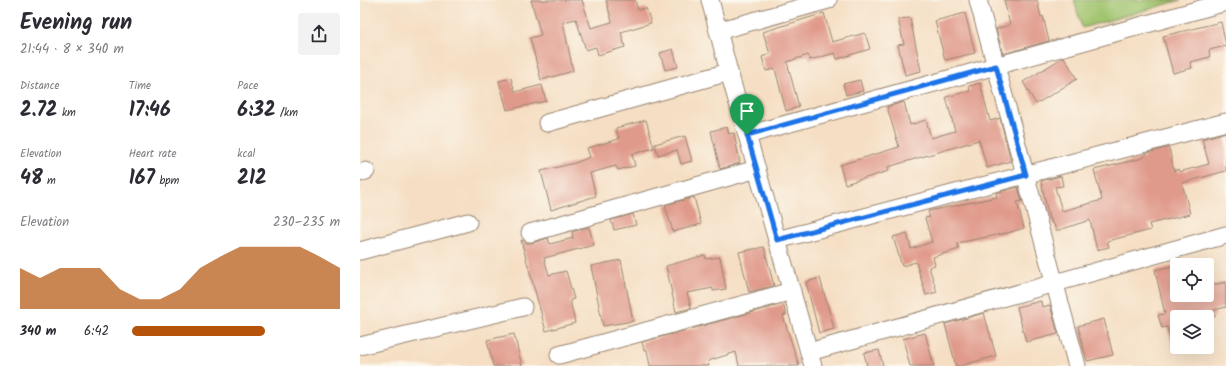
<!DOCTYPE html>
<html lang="en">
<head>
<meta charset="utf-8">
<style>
  :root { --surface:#fff; --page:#f2f2f3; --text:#2b2b33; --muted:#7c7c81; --accent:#b45309 }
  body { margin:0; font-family:Kalam,sans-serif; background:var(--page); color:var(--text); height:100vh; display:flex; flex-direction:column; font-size:15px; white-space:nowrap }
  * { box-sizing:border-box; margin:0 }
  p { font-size:13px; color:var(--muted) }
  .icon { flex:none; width:22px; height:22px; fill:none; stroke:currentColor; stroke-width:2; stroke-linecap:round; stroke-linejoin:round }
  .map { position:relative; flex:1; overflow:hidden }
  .side { display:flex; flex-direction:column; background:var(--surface); width:360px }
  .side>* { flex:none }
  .fabs { position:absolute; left:810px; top:258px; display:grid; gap:8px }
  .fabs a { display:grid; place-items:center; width:44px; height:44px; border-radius:4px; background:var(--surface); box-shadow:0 4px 16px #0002; font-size:20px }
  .pin { position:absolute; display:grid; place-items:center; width:34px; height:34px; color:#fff; margin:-41px -17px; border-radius:50% 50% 50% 0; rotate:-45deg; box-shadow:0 0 4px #0007 }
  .pin .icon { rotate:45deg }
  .round { display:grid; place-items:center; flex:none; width:42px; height:42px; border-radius:4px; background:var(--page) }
  .overview { display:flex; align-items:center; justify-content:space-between; height:68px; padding:0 20px }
  h1 { font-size:22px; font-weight:800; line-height:30px }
  .metrics { display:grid; grid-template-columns:repeat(3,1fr); gap:6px; height:68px; padding:4px 20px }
  .metrics div { display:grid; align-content:center }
  .metrics b { font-size:20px; font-weight:800 }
  .metrics small { font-size:11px; font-weight:400 }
  .metrics p { font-size:11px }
  .chart { height:112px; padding:8px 20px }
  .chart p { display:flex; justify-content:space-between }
  .chart svg { width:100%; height:72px; margin-top:4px; fill:var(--accent); opacity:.7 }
  ul { padding:0 20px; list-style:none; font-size:13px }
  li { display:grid; grid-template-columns:64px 48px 1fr; align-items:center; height:30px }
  li i { height:10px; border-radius:5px; background:var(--accent) }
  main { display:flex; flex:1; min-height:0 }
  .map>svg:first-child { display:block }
  .green { fill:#a2c56f; stroke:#6e7846 }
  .building { fill:#e09a8b }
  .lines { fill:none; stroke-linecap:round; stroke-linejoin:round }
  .minor-casing { stroke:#988470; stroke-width:19 }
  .minor { stroke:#fff; stroke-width:17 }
  .route-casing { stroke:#fff; stroke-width:8 }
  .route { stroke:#1a73e8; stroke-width:5 }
</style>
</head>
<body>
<main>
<section class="side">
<div class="overview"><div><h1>Evening run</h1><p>21:44 · 8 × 340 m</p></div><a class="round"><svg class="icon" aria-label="share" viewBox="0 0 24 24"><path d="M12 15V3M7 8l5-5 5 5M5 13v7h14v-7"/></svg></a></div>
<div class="metrics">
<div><p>Distance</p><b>2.72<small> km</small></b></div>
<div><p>Time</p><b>17:46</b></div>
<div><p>Pace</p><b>6:32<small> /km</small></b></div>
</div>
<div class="metrics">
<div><p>Elevation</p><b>48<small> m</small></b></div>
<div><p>Heart rate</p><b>167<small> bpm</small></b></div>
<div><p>kcal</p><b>212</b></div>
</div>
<div class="chart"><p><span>Elevation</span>230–235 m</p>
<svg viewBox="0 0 160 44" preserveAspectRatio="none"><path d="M0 44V19L10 25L20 19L30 19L40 19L50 32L60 38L70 38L80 32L90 19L100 12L110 6L120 6L130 6L140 6L150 12L160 19V44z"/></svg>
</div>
<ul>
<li><b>340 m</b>6:42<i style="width:64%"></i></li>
</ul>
</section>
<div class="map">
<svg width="866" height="366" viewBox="0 0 866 366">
  <rect width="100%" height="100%" fill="#fbf7ec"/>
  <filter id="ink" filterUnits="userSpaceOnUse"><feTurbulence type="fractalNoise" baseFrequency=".025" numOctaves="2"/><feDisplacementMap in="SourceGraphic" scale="8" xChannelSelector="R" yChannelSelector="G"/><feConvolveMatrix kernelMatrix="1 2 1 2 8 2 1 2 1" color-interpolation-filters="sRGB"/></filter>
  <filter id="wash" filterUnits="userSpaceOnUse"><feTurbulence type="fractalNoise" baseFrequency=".012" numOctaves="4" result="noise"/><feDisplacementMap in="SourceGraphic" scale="16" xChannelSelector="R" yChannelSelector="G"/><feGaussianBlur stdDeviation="0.9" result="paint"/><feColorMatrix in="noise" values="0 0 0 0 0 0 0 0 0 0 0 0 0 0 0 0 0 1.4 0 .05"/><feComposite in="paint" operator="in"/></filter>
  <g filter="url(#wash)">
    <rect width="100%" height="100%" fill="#f5dec3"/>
    <!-- green -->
    <polygon class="green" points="714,0 821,0 722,28"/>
    <g id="blocks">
      <!-- building -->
      <g class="building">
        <polygon points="171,0 222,0 231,28 252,22 246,0 275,0 278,10 286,8 291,23 261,32 265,47 238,55 236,47 226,50 216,19 203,22 213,71 181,80 170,38 181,35"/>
        <polygon points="644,0 677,0 681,17 683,16 689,41 643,54 636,29 650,25"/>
        <polygon points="464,13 472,42 505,33 510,49 477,59 475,53 450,60 448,55 427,62 439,107 426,111 415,69 406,71 402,57 410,54 403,32"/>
        <polygon points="605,13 615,53 585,60 575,21"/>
        <polygon points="550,18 561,71 545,75 538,45 544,44 538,19"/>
        <polygon points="861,22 866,46 849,50 850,57 830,62 832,68 813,73 803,36"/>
        <polygon points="313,49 318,67 305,70 300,53"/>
        <polygon points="704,57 717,79 676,104 663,82"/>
        <polygon points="151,78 155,92 182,85 186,101 147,110 139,81"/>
        <polygon points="500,80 503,91 486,95 483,84"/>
        <polygon points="620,83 630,121 640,118 651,161 627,168 619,140 528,167 529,171 485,184 480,165 539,147 527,107 544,102 550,125 566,120 571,138 595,131 586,97 610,91 609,86"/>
        <polygon points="286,120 294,148 272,154 275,166 258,170 256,166 230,173 236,196 191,210 181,171 215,163 230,157 227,148 259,139 256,128"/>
        <polygon points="367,127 369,134 374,133 380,163 360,169 351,131"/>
        <polygon points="866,132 866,171 822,183 830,214 789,224 791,230 747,241 749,247 737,250 730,220 696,231 694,224 692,224 691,219 689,219 681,181 701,176 703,186 695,187 702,211 742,200 734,170 783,158 787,153 806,148 809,148 814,171 818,169 819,172 849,164 842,139"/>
        <polygon points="325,136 332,161 321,164 317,150 298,155 295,144"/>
        <polygon points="658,187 662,201 657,202 664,228 647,233 597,243 599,249 573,257 575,265 569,267 577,292 566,295 556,262 542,266 533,237 547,233 551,249 572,242 565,218 570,217 568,211 637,197 636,193"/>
        <polygon points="334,197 341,224 313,232 305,205"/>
        <polygon points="273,214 276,225 254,230 251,220"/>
        <polygon points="229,227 234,245 184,258 189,275 206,271 214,299 210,300 215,323 186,331 161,240 167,243 172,243 188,238 190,244 213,238 212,232"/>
        <polygon points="404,247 414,286 389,292 379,252"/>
        <polygon points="345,255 346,259 360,257 366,289 353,291 353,288 327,293 331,308 316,312 306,266"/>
        <polygon points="261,260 273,321 243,326 231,266"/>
        <polygon points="817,265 817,295 847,295 847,286 866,282 866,307 854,310 855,317 817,317 817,348 813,349 807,327 802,328 798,315 805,314 795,270"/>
        <polygon points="460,278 474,329 459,333 446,282"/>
        <polygon points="681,301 682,307 690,305 698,334 666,342 657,307"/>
        <polygon points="423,304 426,315 423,316 439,366 379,366 376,352 348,361 349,366 290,366 287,350 284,350 282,342"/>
        <polygon points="624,313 636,356 600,366 596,366 585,324"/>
        <polygon points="744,319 753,355 727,361 718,326"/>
        <polygon points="565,333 574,366 550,366 543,339"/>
        <polygon points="154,334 162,366 133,366 127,340"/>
        <polygon points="519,350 523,366 507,366 504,353"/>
      </g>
    </g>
  </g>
  <g filter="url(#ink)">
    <use href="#blocks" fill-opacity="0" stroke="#988470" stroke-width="1"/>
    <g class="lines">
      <!-- minor casing -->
      <g class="minor-casing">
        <g id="minor">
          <polyline points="350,0 369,72 453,366"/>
          <polyline points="618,0 717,366"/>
          <polyline points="358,31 468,0"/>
          <polyline points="187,123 369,72"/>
          <polyline points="387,135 866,2"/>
          <polyline points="0,173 6,171"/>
          <polyline points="170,233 397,169"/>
          <polyline points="417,240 866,122"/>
          <polyline points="0,251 108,222"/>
          <polyline points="0,346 163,307"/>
          <polyline points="449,352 866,235"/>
          <polyline points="199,355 432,291"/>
        </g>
      </g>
      <!-- minor -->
      <use href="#minor" class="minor"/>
    </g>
  </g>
  <g class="lines" filter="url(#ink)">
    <!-- route casing -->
    <g class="route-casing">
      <polygon id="route" points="636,66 666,175 417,240 387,135"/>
    </g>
    <!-- route -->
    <use href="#route" class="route"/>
  </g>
</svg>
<div class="fabs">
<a><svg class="icon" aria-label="locate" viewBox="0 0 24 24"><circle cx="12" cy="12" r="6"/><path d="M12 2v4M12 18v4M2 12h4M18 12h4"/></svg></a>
<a><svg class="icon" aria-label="layers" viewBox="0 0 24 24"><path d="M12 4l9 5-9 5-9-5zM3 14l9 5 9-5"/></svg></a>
</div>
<div class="pin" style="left:387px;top:135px;background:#1e9e55"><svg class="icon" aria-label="arrive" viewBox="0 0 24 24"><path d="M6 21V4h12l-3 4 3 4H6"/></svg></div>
</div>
</main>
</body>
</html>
